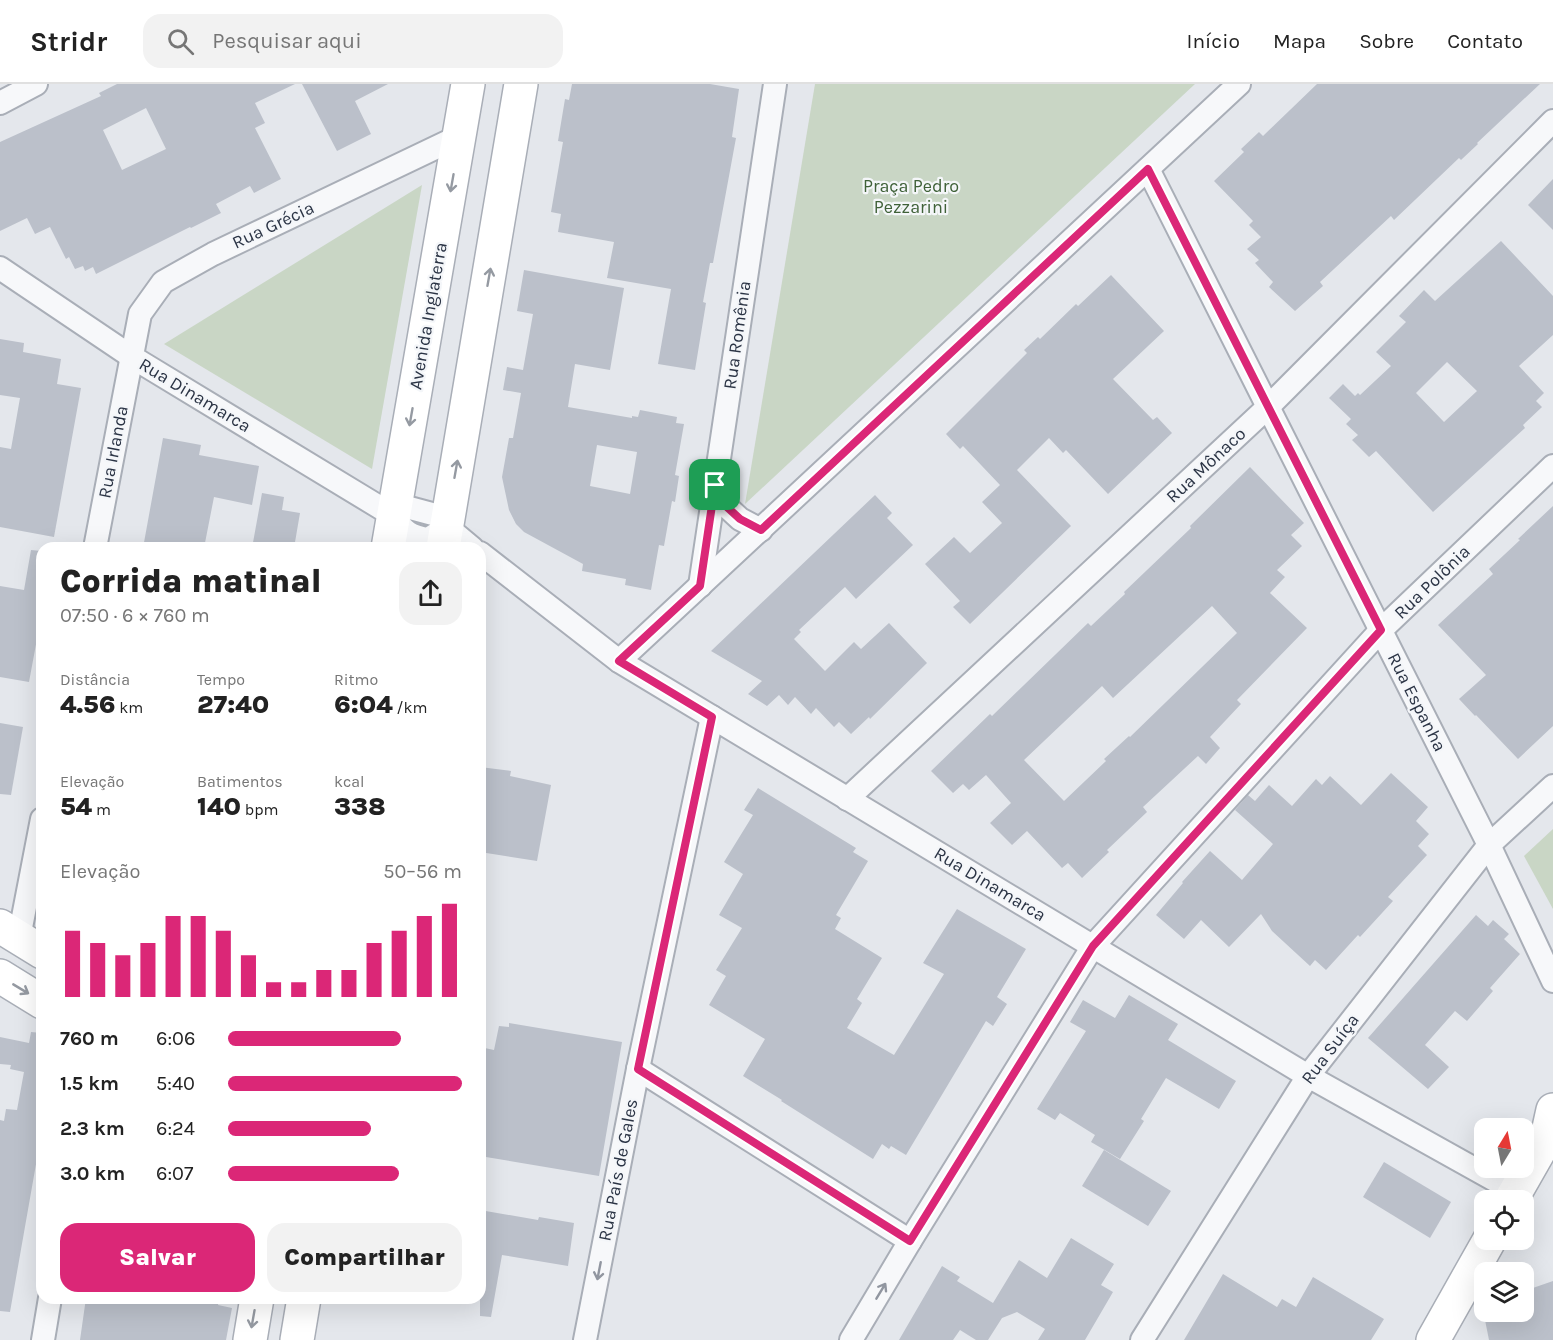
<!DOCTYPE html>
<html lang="pt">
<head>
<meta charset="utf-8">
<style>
  :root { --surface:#fff; --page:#f2f2f2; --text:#222; --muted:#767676; --line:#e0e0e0; --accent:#db2777 }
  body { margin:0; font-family:Karla,sans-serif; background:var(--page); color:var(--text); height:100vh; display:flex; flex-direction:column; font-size:22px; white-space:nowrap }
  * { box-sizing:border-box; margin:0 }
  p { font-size:20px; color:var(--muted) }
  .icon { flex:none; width:33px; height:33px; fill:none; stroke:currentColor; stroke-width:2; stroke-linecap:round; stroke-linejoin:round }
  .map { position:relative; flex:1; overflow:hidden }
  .drawer { position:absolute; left:36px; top:458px; width:450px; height:762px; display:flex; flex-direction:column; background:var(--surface); border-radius:18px; box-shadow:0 6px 24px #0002 }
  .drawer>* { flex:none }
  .needle { width:39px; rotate:10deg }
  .tools { position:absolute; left:1474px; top:1034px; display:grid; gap:12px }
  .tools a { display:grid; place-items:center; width:60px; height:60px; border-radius:12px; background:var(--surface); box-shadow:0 6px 24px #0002; font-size:30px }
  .pin { position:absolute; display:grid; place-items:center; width:51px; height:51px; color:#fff; margin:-26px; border-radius:12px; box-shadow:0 3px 9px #0006 }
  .round { display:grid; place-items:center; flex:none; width:63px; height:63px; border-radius:18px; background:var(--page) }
  .head { display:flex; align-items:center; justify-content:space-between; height:102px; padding:0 24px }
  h1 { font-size:33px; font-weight:800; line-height:45px }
  .figures { display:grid; grid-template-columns:repeat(3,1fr); gap:9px; height:102px; padding:6px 24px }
  .figures div { display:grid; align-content:center }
  .figures b { font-size:26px; font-weight:800 }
  .figures small { font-size:16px; font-weight:400 }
  .figures p { font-size:16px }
  .chart { height:168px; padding:12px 24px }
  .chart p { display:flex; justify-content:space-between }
  .chart svg { width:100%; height:108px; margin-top:6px; stroke:var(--accent); stroke-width:6 }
  .primary-button { display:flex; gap:12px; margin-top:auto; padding:12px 24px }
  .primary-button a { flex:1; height:69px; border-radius:18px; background:var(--accent); color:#fff; font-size:24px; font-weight:800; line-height:69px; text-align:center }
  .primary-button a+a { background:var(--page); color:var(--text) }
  ul { padding:0 24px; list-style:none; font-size:20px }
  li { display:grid; grid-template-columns:96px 72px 1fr; align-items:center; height:45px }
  li i { height:15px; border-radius:8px; background:var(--accent) }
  header { display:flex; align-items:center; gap:36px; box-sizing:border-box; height:84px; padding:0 30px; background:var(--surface); border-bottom:2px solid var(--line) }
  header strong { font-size:28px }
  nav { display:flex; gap:33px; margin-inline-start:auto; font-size:21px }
  .search { width:420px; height:54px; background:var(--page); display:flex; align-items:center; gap:15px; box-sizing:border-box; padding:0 21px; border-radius:18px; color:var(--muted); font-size:22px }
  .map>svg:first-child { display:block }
  .green { fill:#c9d6c5 }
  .building { fill:#bbc0ca; fill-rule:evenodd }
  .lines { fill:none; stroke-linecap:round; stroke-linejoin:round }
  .street-casing { stroke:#a9aeb7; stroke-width:26 }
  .secondary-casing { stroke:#a9aeb7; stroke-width:36 }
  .street { stroke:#f7f8fa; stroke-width:22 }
  .secondary { stroke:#fff; stroke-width:33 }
  .oneway { stroke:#959aa2 }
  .oneway2 { stroke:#9196a0 }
  .route-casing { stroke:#fff; stroke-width:12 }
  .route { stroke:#db2777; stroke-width:8 }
  .labels { text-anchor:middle; stroke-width:4.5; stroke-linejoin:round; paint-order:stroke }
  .park-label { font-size:18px; fill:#3f6138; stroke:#f4f6f9 }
  .street-label { font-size:18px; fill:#2b3445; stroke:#f4f6f9 }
</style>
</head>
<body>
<header>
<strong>Stridr</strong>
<div class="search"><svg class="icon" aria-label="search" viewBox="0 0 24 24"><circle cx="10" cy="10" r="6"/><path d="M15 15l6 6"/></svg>Pesquisar aqui</div>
<nav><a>Início</a><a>Mapa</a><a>Sobre</a><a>Contato</a></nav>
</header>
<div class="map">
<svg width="1553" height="1256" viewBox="0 0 1553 1256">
  <rect width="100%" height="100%" fill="#e4e7ec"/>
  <!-- green -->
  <g class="green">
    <polygon points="815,0 1195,0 745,420"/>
    <polygon points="422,101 372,385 164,260"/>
    <polygon points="1553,745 1553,825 1524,772"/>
  </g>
  <!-- building -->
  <g class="building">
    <path d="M117,0H295L255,19L265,39L255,44L281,95L254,109L250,102L216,120L221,129L191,144L190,143L96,190L93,183L85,187L83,182L75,185L69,173L66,175L50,143L35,150L27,134L0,147V58L101,12L99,9ZM146,24L166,65L122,86L103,46Z"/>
    <polygon points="302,0 388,0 355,17 371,50 337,67"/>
    <polygon points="572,0 710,0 739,5 732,53 736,54 713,179 710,179 703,218 706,219 695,286 658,280 671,205 607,194 614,158 558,148 561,130 551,128 563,58 558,57 565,15 569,16"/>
    <polygon points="1317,0 1540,0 1477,59 1478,60 1461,76 1459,74 1394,136 1391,132 1320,198 1323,202 1295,227 1269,203 1273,198 1255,179 1259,176 1247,165 1261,153 1249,141 1253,137 1214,97 1244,68 1241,65 1259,48 1263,52"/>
    <polygon points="1553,95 1553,146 1528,121"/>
    <path d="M1501,157L1553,212V251L1519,282L1544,309L1536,317L1542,323L1523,341L1525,344L1433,428L1376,367L1369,373L1352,356L1358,351L1346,340L1351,335L1329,314L1343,300L1355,312L1358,309L1360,311L1391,282L1376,268L1406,238L1399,232L1424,206L1435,217ZM1447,278L1477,307L1444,338L1416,309Z"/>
    <path d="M524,186L624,204L610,286L575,280L568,323L632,334V332L638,333L640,326L677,333L676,339L684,340L675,391L679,392L675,418L672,417L664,462L659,461L651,506L625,501L626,495L582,487L583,480L524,448L516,440L509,426L502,393L509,354H513L521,309L503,306L507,283L523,286L533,230L517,227ZM597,361L637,368L630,410L590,402Z"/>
    <polygon points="1111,191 1164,247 1113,295 1153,336 1157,333 1172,349 1108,410 1066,366 1063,369 1049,354 1017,386 1071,442 970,540 953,523 960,517 925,480 954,453 970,469 1002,439 982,418 1000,401 963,362 960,365 946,350 1027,269 1024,266 1038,253 1040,255 1076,220 1078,222"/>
    <polygon points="0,255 24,259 23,268 61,275 57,300 81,304 54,453 0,443 0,363 11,365 20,314 0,311"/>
    <polygon points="163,354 201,361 199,371 259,382 252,421 214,413 204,464 143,464"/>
    <path d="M1250,383L1304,439L1291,451L1302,462L1277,486L1285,493L1270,509L1307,544L1237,616L1241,620L1210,653L1220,664L1206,680L1198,672L1143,723L1147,728L1107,766L1109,768L1082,794L1068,779L1062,784L1027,747L1012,761L990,739L1011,719L986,691L969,706L963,700L953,709L931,687L990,630L992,632L1088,539L1091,542L1125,510L1124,508L1191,444L1190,442ZM1212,522L1237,549L1130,653L1129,652L1104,675L1106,677L1064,717L1024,676L1102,602L1113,614Z"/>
    <polygon points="262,409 284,413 282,426 300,429 294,464 252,464"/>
    <polygon points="875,411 892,429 887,434 913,461 856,515 845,503 799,546 801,548 794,555 825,587 854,558 861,565 889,539 927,579 870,635 869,633 851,650 839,638 834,643 816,624 811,630 795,613 788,621 779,611 767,622 748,610 762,597 711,567"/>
    <polygon points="1553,422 1553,642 1518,675 1476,631 1475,632 1459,615 1486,591 1438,541 1493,490 1489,485 1520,456 1518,455"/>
    <polygon points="31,466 42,467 42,528 29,598 0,593 0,502 24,506"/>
    <polygon points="0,639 23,643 11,711 0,710"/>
    <polygon points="480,683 511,687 510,692 551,701 537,777 480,768"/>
    <polygon points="1391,689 1428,723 1416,737 1429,750 1418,762 1427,771 1388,813 1393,817 1360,853 1358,851 1326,886 1315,876 1310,882 1272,847 1261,830 1229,863 1201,836 1184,855 1156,831 1183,799 1182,798 1210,767 1242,796 1273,760 1235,726 1248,711 1255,717 1269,701 1292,722 1316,695 1322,701 1330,692 1361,721"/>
    <polygon points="758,704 856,764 853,768 868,777 836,831 841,834 835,845 882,874 857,915 862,919 847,944 894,971 944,890 923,879 957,825 1026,865 997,913 1007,920 993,942 986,937 906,1071 891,1062 889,1065 882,1060 873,1075 781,1017 782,1016 743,992 765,955 709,921 726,892 716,886 742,844 719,831 743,790 724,778 753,731 744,726"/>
    <polygon points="1476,831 1488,842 1493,836 1509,850 1504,855 1520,870 1490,904 1493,907 1467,937 1455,927 1425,961 1449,983 1428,1005 1368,954"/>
    <polygon points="1129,911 1178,940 1168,956 1236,997 1219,1025 1166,994 1141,1035 1144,1037 1120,1075 1091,1058 1095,1051 1060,1029 1055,1036 1037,1025 1086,947 1070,938 1083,916 1115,934"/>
    <polygon points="509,939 622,958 599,1092 480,1072 480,963 494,966 499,942 509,943"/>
    <polygon points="31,948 42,949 42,1046 10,1228 0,1227 0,1036 4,1037 6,1025 17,1026 24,988 10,985 11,981 0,980 0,953 29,959"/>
    <polygon points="1104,1066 1171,1107 1148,1142 1082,1102"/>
    <polygon points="1384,1078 1451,1118 1430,1154 1363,1113"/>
    <polygon points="480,1126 538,1136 539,1133 574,1139 568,1182 502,1171 491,1233 480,1232"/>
    <polygon points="1071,1154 1114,1180 1101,1201 1113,1208 1085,1256 1038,1256 1045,1245 1017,1228 1002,1234 988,1256 976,1256 960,1246 953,1256 899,1256 942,1182 960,1193 957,1197 993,1219 1019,1176 1047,1194"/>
    <polygon points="1223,1190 1277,1223 1282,1215 1296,1223 1313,1193 1384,1235 1371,1256 1184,1256"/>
    <polygon points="1553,1197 1553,1256 1489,1256 1485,1236 1500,1231 1499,1227 1524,1227 1524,1216 1532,1213 1530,1205"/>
    <polygon points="86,1214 219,1214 218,1221 232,1224 226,1256 80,1256"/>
  </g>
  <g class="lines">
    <!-- street casing -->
    <g class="street-casing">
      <g id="street">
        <polyline points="0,19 36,0"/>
        <polyline points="1148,85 1489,761 1553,897"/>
        <path d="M0,184L132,273L394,432C404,448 410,452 428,455L447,443"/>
        <polyline points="715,401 727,423 740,435 761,446"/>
        <polyline points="394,432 401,426 410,424 436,431 442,436 447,443 472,464"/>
        <polyline points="95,464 140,230 163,198 213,170 460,52"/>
        <polyline points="480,469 619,577 1308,992 1516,1108"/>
        <polyline points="700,502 775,0"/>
        <polyline points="619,577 1239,0"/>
        <polyline points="847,715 1268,323 1553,37"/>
        <polyline points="19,854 42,735"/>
        <polyline points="638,985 910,1157"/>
        <polyline points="43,1256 50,1214"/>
        <polyline points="585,1256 638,985 712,633"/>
        <polyline points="851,1256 910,1157 1093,862 1381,546 1553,382"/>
        <polyline points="1142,1256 1308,992 1489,761 1553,702"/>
      </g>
    </g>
    <!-- secondary casing -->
    <g class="secondary-casing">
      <g id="secondary">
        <polyline points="388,464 468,0"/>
        <polyline points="443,464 521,0"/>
        <polyline points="0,842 42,868"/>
        <polyline points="0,892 42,918"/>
        <polyline points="1511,1116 1547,1053 1553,1026"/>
        <polyline points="250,1256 257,1214"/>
        <polyline points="297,1256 304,1214"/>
        <polyline points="1433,1256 1490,1155"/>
      </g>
    </g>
    <!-- street -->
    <use href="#street" class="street"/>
    <!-- secondary -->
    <use href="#secondary" class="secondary"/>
  </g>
  <!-- one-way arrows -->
  <defs><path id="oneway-shaft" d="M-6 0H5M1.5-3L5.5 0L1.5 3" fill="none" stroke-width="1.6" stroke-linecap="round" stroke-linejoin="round" transform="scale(1.5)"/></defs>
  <g class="oneway">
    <use href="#oneway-shaft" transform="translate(452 99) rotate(100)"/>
    <use href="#oneway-shaft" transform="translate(489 193) rotate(-80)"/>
    <use href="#oneway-shaft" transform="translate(411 333) rotate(100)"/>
    <use href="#oneway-shaft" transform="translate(456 385) rotate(-80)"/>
    <use href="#oneway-shaft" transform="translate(21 905) rotate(31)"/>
    <use href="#oneway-shaft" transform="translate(253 1235) rotate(100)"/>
  </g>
  <g class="oneway2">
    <use href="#oneway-shaft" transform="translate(599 1187) rotate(101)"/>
    <use href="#oneway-shaft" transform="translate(881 1207) rotate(-59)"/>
  </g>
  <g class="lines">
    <!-- route casing -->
    <g class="route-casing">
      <polygon id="route" points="1148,85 1381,546 1093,862 910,1157 638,985 712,633 619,577 700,502 715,401 727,423 740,435 761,446"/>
    </g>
    <!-- route -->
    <use href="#route" class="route"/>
  </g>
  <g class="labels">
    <!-- park labels -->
    <g class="park-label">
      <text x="911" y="108">Praça Pedro<tspan x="911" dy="21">Pezzarini</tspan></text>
    </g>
    <!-- street labels -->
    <g class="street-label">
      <text transform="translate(273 141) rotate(-25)" y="6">Rua Grécia</text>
      <text transform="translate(428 232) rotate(-80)" y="6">Avenida Inglaterra</text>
      <text transform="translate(737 251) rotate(-82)" y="6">Rua Romênia</text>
      <text transform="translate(195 311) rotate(31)" y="6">Rua Dinamarca</text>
      <text transform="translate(113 368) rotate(-79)" y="6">Rua Irlanda</text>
      <text transform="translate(1206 381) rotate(-43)" y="6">Rua Mônaco</text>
      <text transform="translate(1432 498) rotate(-44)" y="6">Rua Polônia</text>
      <text transform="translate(1417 618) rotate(63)" y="6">Rua Espanha</text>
      <text transform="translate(990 800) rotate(31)" y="6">Rua Dinamarca</text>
      <text transform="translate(1330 965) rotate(-53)" y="6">Rua Suíça</text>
      <text transform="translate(618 1086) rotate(-79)" y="6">Rua País de Gales</text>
    </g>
  </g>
</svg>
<div class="tools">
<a><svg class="needle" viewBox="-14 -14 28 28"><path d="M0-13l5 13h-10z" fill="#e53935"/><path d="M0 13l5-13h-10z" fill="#767676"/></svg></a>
<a><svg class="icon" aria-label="locate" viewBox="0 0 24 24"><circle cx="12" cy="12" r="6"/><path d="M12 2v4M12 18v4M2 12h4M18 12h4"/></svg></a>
<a><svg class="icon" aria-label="layers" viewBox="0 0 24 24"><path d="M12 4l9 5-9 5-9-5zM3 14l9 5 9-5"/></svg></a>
</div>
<div class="pin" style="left:715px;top:401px;background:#1e9e55"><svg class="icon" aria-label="arrive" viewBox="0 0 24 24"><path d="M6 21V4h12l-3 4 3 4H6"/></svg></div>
<section class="drawer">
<div class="head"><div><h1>Corrida matinal</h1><p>07:50 · 6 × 760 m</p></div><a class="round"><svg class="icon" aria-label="share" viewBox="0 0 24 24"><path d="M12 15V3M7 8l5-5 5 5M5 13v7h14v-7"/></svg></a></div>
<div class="figures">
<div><p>Distância</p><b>4.56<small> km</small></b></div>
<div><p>Tempo</p><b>27:40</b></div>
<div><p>Ritmo</p><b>6:04<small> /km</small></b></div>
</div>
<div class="figures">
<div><p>Elevação</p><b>54<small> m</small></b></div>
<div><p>Batimentos</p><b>140<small> bpm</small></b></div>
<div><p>kcal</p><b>338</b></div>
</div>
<div class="chart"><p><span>Elevação</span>50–56 m</p>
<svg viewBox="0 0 160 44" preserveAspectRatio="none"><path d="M5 44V17M15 44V22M25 44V27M35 44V22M45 44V11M55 44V11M65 44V17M75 44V27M85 44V38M95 44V38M105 44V33M115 44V33M125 44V22M135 44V17M145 44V11M155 44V6"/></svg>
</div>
<ul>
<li><b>760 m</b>6:06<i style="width:74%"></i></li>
<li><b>1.5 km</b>5:40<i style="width:100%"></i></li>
<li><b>2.3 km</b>6:24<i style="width:61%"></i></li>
<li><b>3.0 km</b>6:07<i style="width:73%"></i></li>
</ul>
<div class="primary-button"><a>Salvar</a><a>Compartilhar</a></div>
</section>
</div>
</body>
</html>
